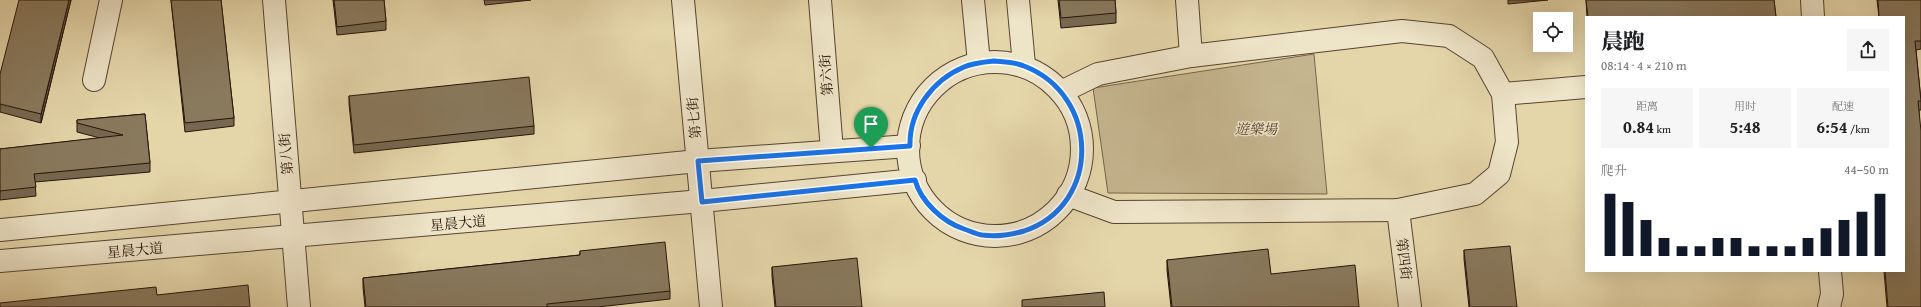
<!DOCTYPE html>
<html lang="zh">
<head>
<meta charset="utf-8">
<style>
  :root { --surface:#fff; --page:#f6f6f6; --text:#202124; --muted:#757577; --accent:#111827 }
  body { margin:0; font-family:"Gentium Book Plus","Noto Serif SC",serif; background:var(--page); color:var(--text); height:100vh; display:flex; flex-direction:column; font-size:15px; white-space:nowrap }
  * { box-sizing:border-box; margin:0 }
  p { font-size:13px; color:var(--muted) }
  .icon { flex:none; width:22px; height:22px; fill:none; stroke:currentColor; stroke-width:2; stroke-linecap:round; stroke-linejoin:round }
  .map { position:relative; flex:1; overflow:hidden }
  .panel { position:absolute; left:1585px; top:16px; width:320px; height:256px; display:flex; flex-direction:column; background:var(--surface); border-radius:0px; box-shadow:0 4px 16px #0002 }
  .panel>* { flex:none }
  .controls { position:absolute; left:1533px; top:12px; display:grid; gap:8px }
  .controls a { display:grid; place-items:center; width:40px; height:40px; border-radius:0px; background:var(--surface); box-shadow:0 4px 16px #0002; font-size:20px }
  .pin { position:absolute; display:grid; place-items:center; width:34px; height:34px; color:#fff; margin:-41px -17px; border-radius:50% 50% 50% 0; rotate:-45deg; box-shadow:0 0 4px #0007 }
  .pin .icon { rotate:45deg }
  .round { display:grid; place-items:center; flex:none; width:42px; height:42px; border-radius:0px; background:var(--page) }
  .head { display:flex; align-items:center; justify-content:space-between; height:68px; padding:0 16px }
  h1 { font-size:22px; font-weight:800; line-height:30px }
  .metrics { display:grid; grid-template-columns:repeat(3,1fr); gap:6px; height:68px; padding:4px 16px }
  .metrics div { display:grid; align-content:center; border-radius:0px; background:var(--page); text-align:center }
  .metrics b { font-size:17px; font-weight:800 }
  .metrics small { font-size:11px; font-weight:400 }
  .metrics p { font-size:11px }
  .chart { height:112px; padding:8px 16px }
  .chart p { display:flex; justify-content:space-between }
  .chart svg { width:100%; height:72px; margin-top:4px; stroke:var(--accent); stroke-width:6 }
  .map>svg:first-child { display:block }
  .green { fill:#c5b58f; stroke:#76644c }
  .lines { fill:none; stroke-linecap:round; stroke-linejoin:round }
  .minor-casing { stroke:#564432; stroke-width:24 }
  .minor { stroke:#eee4c8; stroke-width:22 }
  .wall { fill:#766850; stroke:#26140a }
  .shaded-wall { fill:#605541; stroke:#26140a }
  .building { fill:#89795d; stroke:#26140a }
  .route-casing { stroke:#fff; stroke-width:8 }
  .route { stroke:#1a73e8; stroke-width:5 }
  .labels { text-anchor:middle; stroke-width:3; stroke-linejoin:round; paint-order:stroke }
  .street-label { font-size:14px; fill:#26140a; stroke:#eee4c8 }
  .park-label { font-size:14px; font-style:italic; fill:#564432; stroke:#eee4c8 }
</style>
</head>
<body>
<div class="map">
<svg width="1921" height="307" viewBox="0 0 1921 307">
  <rect width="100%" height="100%" fill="#e5d6aa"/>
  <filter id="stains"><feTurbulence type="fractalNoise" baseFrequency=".005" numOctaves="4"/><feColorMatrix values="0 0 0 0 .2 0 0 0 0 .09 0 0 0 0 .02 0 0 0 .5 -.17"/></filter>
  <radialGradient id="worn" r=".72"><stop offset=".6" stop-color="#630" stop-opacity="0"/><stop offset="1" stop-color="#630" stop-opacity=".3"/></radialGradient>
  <!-- green -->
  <polygon class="green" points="1314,54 1327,194 1108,193 1093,88"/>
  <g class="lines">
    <!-- minor casing -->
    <g class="minor-casing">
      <g id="minor">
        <polyline points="274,0 299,307"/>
        <polyline points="683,0 711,307"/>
        <polyline points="820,0 832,151"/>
        <polyline points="973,0 979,63"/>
        <polyline points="1018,0 1024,65"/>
        <polyline points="1187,0 1191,56"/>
        <polyline points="1812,0 1813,17"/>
        <circle cx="995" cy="149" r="87"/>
        <polyline points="94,80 111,0"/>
        <polyline points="1061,92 1098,74 1191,56 1402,31 1449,36 1483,58 1503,94 1507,142 1499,174 1475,194 1398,210 1114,212 1068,195"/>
        <polyline points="1503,94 1586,87"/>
        <polyline points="1398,210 1410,307"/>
        <polyline points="0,230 698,161 909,146"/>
        <polyline points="0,261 702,201 915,180"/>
        <polyline points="1829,307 1832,294 1830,271"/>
      </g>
    </g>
    <!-- minor -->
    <use href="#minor" class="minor"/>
  </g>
  <!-- wall -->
  <g class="wall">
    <polygon points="71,0 41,123 0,112 0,74"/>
    <polygon points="171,0 221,0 234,118 234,126 185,132"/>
    <polygon points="333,0 384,0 386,21 386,30 337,35"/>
    <polygon points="484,0 531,0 485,5"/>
    <polygon points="1058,0 1115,0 1116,13 1116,23 1061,28"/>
    <polygon points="1508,0 1548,0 1508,4"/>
    <polygon points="1586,0 1774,0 1776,17 1587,17"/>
    <polygon points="1877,0 1921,0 1921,49 1916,50 1921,101 1921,110 1919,110 1921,307 1887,307 1884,271 1904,271 1904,17 1879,17"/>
    <polygon points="349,96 534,126 534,134 354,153 349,104"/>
    <polygon points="145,114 150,163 150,172 35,182 36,196 0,200 0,149 100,138 77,132 77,120"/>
    <polygon points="1464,250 1517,307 1469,307 1464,259"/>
    <polygon points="580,251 670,291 670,299 598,307 365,307 363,287 363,278 580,255"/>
    <polygon points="1167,260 1271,274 1359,307 1171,307 1167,270"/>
    <polygon points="772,267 862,307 775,307 772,276"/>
  </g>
  <!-- shaded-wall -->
  <polygon class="shaded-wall" points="69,0 71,0 41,123 41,114"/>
  <!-- building -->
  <g class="building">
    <polygon points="19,0 69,0 41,114 0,104 0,74"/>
    <polygon points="171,0 221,0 234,118 185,123"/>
    <polygon points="334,0 384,0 386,21 337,27"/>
    <polygon points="1059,0 1115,0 1116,13 1061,18"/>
    <polygon points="1586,0 1774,0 1776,17 1588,17"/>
    <polygon points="1878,0 1921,0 1921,41 1915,41 1921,101 1918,101 1921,131 1921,307 1888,307 1885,271 1904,271 1904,17 1879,17"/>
    <polygon points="529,77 534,126 354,145 349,96"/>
    <polygon points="145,114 150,163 34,174 36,187 0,191 0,149 123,135 77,123 77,120"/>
    <polygon points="665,242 670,291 547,304 547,307 366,307 363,278 580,255 580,251"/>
    <polygon points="1510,246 1517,307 1470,307 1464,250"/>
    <polygon points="1268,249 1271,274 1355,265 1359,307 1172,307 1167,260"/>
    <polygon points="857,258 862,307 776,307 772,267"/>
    <polygon points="248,285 250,307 0,307 0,303 156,287 157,295"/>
    <polygon points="1104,292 1105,307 1022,307 1022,300"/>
  </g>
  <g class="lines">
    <!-- route casing -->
    <g class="route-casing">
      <path id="route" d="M994,61C1004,62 1015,62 1024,66C1100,95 1102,205 1024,231C1010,235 996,237 982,235C976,234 970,231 964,229C943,222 921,202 915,180L702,202L698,161L910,146C909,111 933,80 964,67C973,63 985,62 994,61Z"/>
    </g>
    <!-- route -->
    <use href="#route" class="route"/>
  </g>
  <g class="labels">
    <!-- street labels -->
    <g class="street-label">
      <text transform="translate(826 75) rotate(-94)" y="5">第六街</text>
      <text transform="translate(694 118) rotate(-95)" y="5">第七街</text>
      <text transform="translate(286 154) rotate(-95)" y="5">第八街</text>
      <text transform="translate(458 223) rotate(-5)" y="5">星晨大道</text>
      <text transform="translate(135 250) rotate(-5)" y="5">星晨大道</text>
      <text transform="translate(1404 259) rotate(83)" y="5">第四街</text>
    </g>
    <!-- park labels -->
    <g class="park-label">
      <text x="1256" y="134">遊樂場</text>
    </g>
  </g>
  <rect width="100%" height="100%" filter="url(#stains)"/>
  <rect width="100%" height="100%" fill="url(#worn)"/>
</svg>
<div class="controls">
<a><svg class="icon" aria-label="locate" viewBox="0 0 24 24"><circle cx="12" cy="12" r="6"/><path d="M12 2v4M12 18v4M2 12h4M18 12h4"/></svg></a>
</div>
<div class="pin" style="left:871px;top:148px;background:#1e9e55"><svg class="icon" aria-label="arrive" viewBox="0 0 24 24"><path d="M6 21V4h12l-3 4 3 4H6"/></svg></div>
<section class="panel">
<div class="head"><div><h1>晨跑</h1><p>08:14 · 4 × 210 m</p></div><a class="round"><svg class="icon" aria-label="share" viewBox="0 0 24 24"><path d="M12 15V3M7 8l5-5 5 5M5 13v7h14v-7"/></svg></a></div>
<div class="metrics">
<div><p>距离</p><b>0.84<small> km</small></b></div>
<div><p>用时</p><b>5:48</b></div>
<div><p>配速</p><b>6:54<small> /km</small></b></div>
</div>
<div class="chart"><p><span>爬升</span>44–50 m</p>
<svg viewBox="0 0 160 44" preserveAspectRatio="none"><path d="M5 44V6M15 44V11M25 44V22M35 44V33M45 44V38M55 44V38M65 44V33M75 44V33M85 44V38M95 44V38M105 44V38M115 44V33M125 44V27M135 44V22M145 44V17M155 44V6"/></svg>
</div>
</section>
</div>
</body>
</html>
